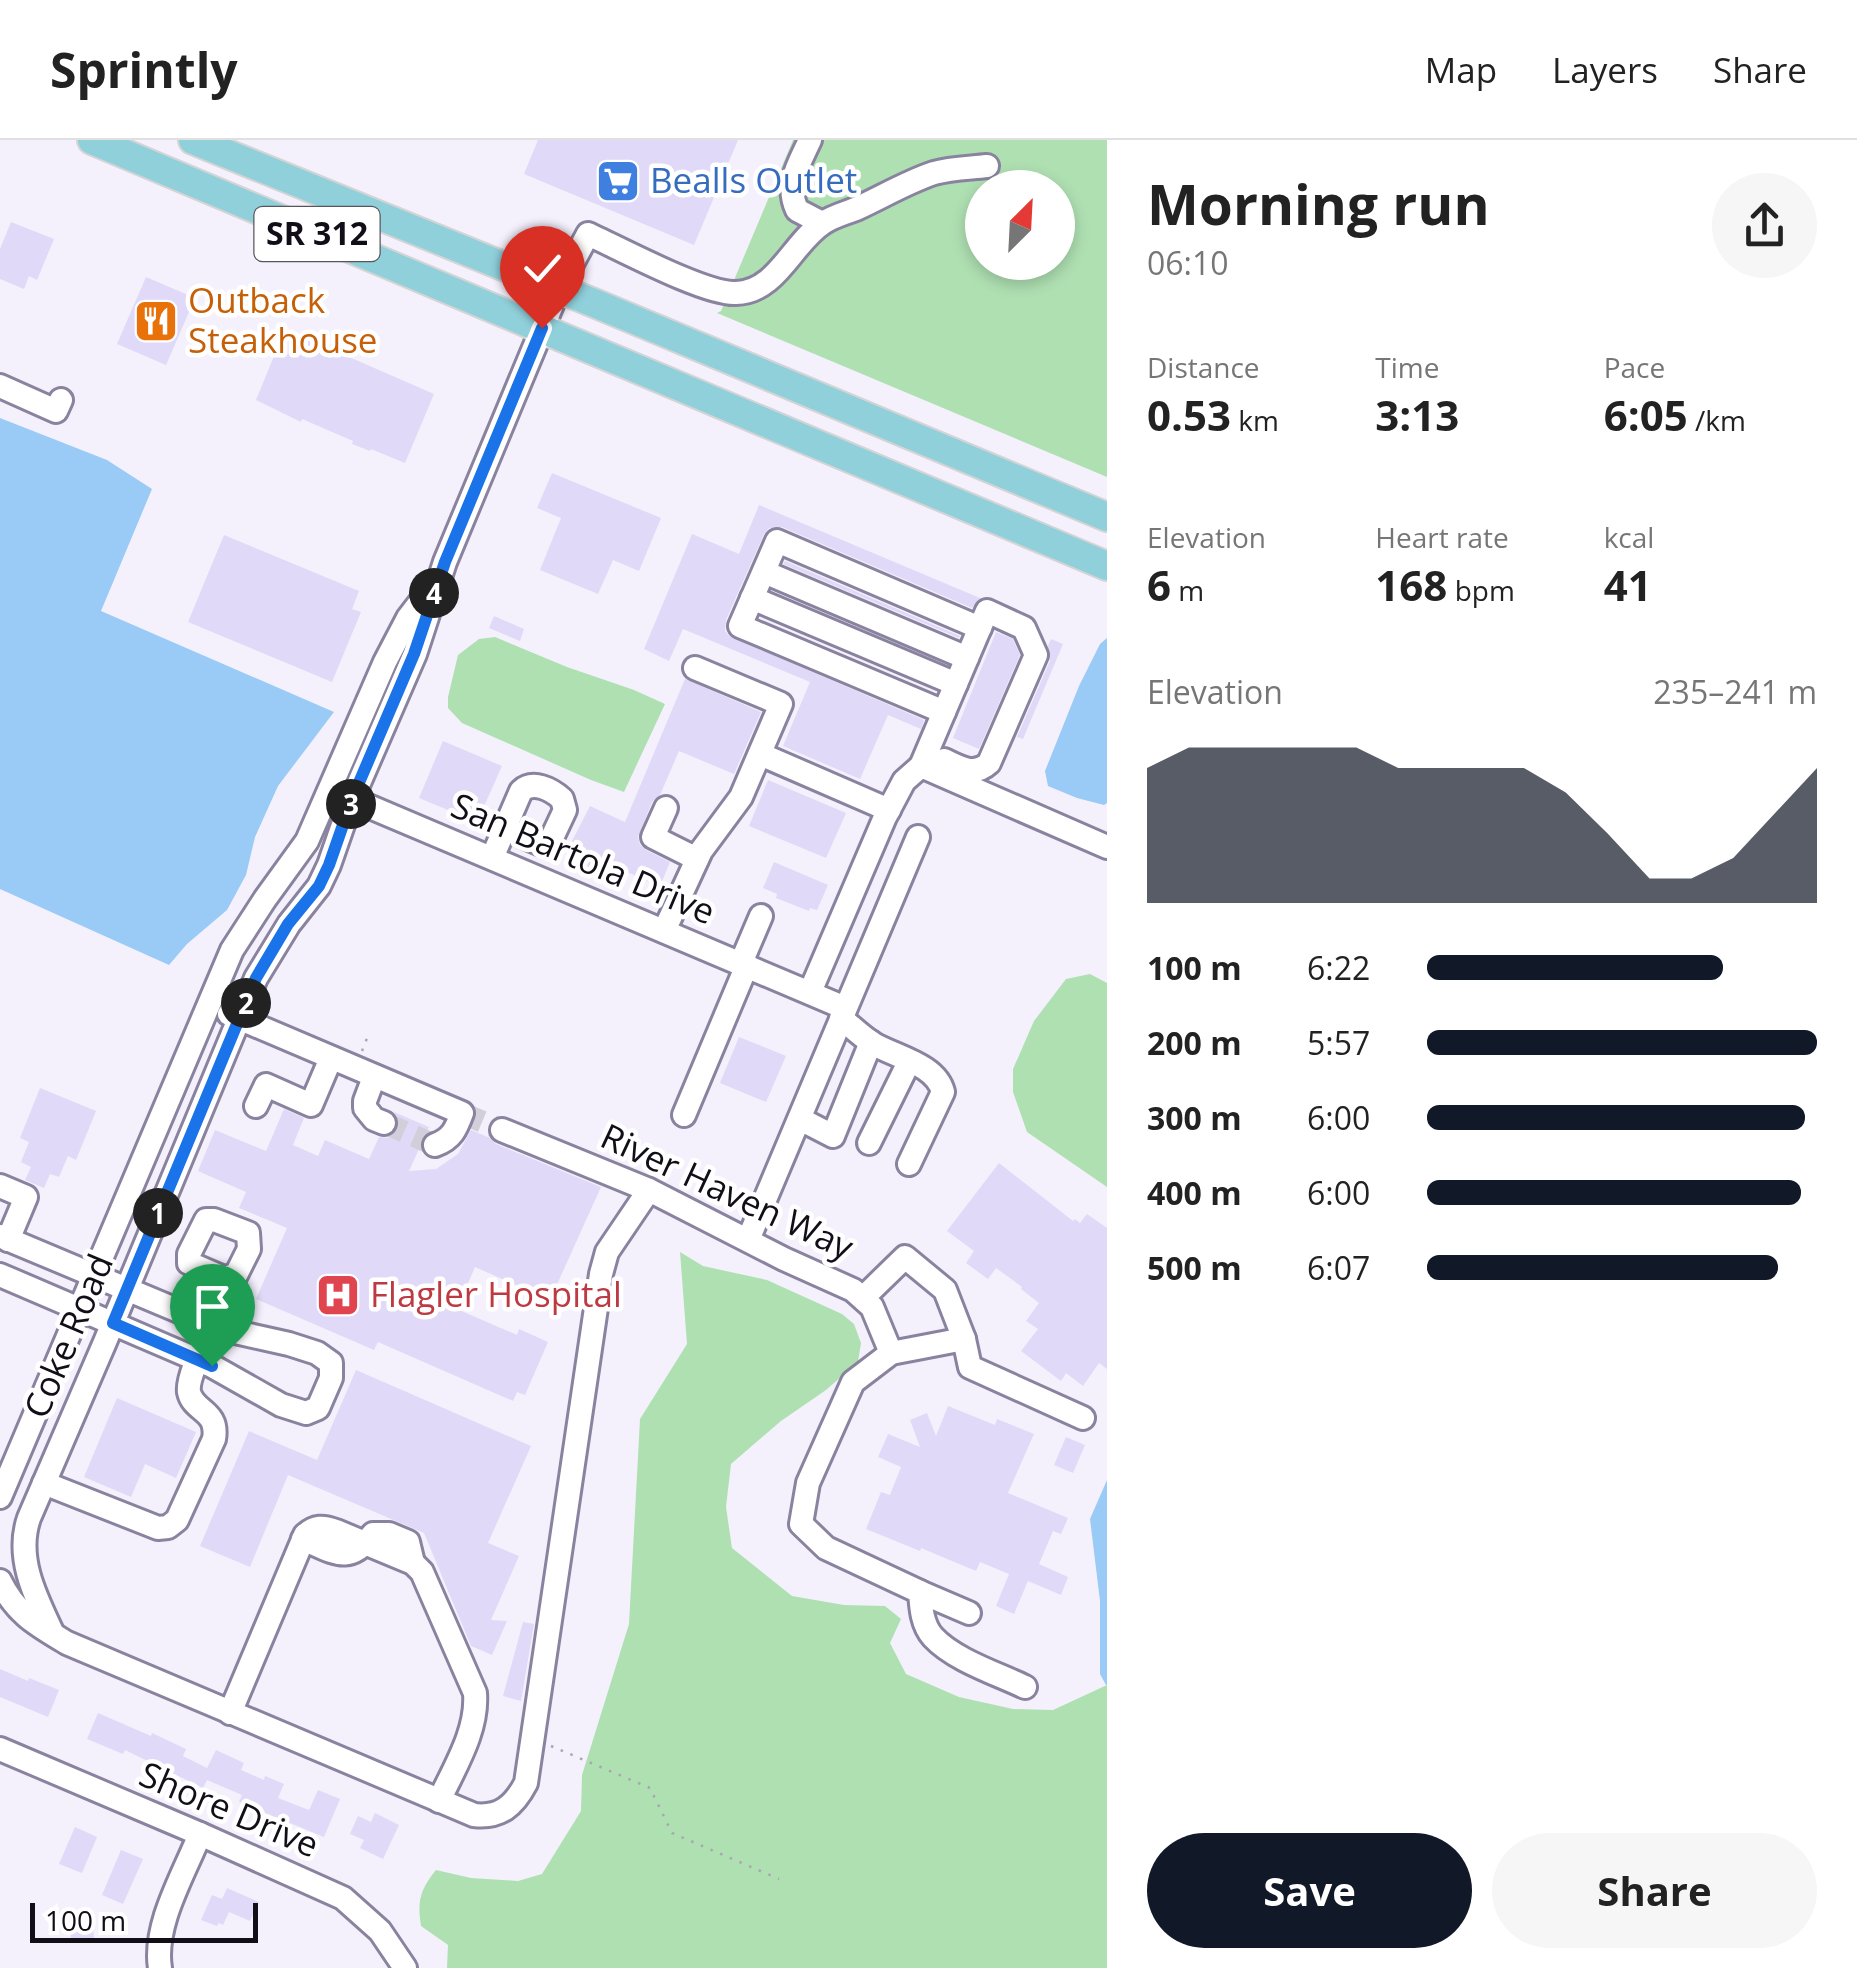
<!DOCTYPE html>
<html lang="en">
<head>
<meta charset="utf-8">
<style>
  :root { --surface:#fff; --page:#f6f6f6; --text:#222; --muted:#767676; --line:#e0e0e0; --accent:#111827 }
  body { margin:0; font-family:"Open Sans",sans-serif; background:var(--page); color:var(--text); height:100vh; display:flex; flex-direction:column; font-size:38px; white-space:nowrap }
  * { box-sizing:border-box; margin:0 }
  p { font-size:32px; color:var(--muted) }
  .icon { flex:none; width:55px; height:55px; fill:none; stroke:currentColor; stroke-width:2; stroke-linecap:round; stroke-linejoin:round }
  .map { position:relative; flex:1; overflow:hidden }
  .panel { display:flex; flex-direction:column; background:var(--surface); width:750px }
  .panel>* { flex:none }
  .needle { width:65px; rotate:24deg }
  .fabs { position:absolute; left:965px; top:30px; display:grid; gap:20px }
  .fabs a { display:grid; place-items:center; width:110px; height:110px; border-radius:50%; background:var(--surface); box-shadow:0 5px 15px #0003; font-size:50px }
  .scale { position:absolute; left:30px; bottom:25px; width:228px; box-sizing:border-box; padding-left:10px; border:5px solid #110e18; border-top:0; font-size:28px; line-height:35px; white-space:nowrap; color:#110e18; -webkit-text-stroke:8px #fff; paint-order:stroke }
  .pin { position:absolute; display:grid; place-items:center; width:85px; height:85px; color:#fff; margin:-102px -42px; border-radius:50% 50% 50% 0; rotate:-45deg; box-shadow:0 0 10px #0007 }
  .pin .icon { rotate:45deg }
  .km { position:absolute; width:50px; height:50px; margin:-25px; border-radius:50%; background:#222; color:#fff; font-size:28px; line-height:50px; text-align:center }
  .round { display:grid; place-items:center; flex:none; width:105px; height:105px; border-radius:52px; background:var(--page) }
  .overview { display:flex; align-items:center; justify-content:space-between; height:170px; padding:0 40px }
  h1 { font-size:55px; font-weight:700; line-height:75px }
  .stats { display:grid; grid-template-columns:repeat(3,1fr); gap:15px; height:170px; padding:10px 40px }
  .stats div { display:grid; align-content:center }
  .stats b { font-size:42px; font-weight:700 }
  .stats small { font-size:28px; font-weight:400 }
  .stats p { font-size:28px }
  .chart { height:280px; padding:20px 40px }
  .chart p { display:flex; justify-content:space-between }
  .chart svg { width:100%; height:180px; margin-top:10px; fill:var(--accent); opacity:.7 }
  .primary-button { display:flex; gap:20px; margin-top:auto; padding:20px 40px }
  .primary-button a { flex:1; height:115px; border-radius:60px; background:var(--accent); color:#fff; font-size:40px; font-weight:700; line-height:115px; text-align:center }
  .primary-button a+a { background:var(--page); color:var(--text) }
  ul { padding:0 40px; list-style:none; font-size:32px }
  li { display:grid; grid-template-columns:160px 120px 1fr; align-items:center; height:75px }
  li i { height:25px; border-radius:12px; background:var(--accent) }
  header { display:flex; align-items:center; gap:60px; box-sizing:border-box; height:140px; padding:0 50px; background:var(--surface); border-bottom:2px solid var(--line) }
  header strong { font-size:48px }
  nav { display:flex; gap:55px; margin-inline-start:auto; font-size:35px }
  main { display:flex; flex:1; min-height:0 }
  .map>svg:first-child { display:block }
  .green { fill:#afe0b2; fill-rule:evenodd }
  .water { fill:#99cbf6 }
  .building { fill:#e0d9f7 }
  .lines { fill:none; stroke-linecap:round; stroke-linejoin:round }
  .minor-tunnel { stroke:#d2cfdb; stroke-width:22; stroke-dasharray:22 11; stroke-linecap:butt }
  .minor-casing { stroke:#8a839f; stroke-width:28 }
  .major-casing { stroke:#d4d4d5; stroke-width:32 }
  .path { stroke:#a9a6b1; stroke-width:2.5; stroke-dasharray:2.5 8; stroke-linecap:butt }
  .minor { stroke:#fff; stroke-width:22 }
  .major { stroke:#90d0db; stroke-width:28 }
  .route-casing { stroke:#fff; stroke-width:20 }
  .route { stroke:#1a73e8; stroke-width:12 }
  .labels { text-anchor:middle; stroke-width:9; stroke-linejoin:round; paint-order:stroke }
  .shield { fill:#fff; stroke:#58565d; stroke-width:2.5 }
  .shield-label { font-size:32px; font-weight:bold; fill:#110e18 }
  .shop-label { font-size:35px; fill:#366cbe; stroke:#fff; text-anchor:start }
  .food-label { font-size:35px; fill:#c56008; stroke:#fff; text-anchor:start }
  .street-label { font-size:35px; fill:#110e18; stroke:#fff }
  .health-label { font-size:35px; fill:#be3a42; stroke:#fff; text-anchor:start }
</style>
</head>
<body>
<header>
<strong>Sprintly</strong>
<nav><a>Map</a><a>Layers</a><a>Share</a></nav>
</header>
<main>
<div class="map">
<svg width="1107" height="1828" viewBox="0 0 1107 1828">
  <rect width="100%" height="100%" fill="#f4f1fd"/>
  <!-- green -->
  <g class="green">
    <path d="M793,0H1107V337L717,173L721,171ZM982,48H1058V122H982Z"/>
    <polygon points="495,497 567,527 634,550 665,564 624,652 591,640 462,583 448,568 448,557 458,515 479,499"/>
    <polygon points="1090,834 1107,843 1107,1047 1027,992 1013,952 1013,929 1034,881 1066,839"/>
    <path d="M680,1112L703,1126L767,1140L842,1174L854,1184L861,1203L858,1222L826,1250L781,1281L731,1324L726,1367L732,1408L792,1456L844,1465L885,1466L901,1479L890,1503L906,1534L959,1557L1013,1569L1053,1570L1107,1545V1828H447L448,1805L421,1786C417,1761 420,1750 436,1730L471,1738L518,1741L542,1734L581,1671L582,1635L629,1484L640,1279L687,1204Z"/>
  </g>
  <!-- water -->
  <g class="water">
    <polygon points="0,278 107,320 152,349 101,471 334,572 278,646 255,697 246,735 227,770 187,804 169,825 0,749"/>
    <polygon points="1107,498 1107,663 1104,665 1077,658 1048,646 1045,631 1079,546 1100,504"/>
    <polygon points="1107,1340 1107,1545 1106,1545 1100,1534 1100,1461 1090,1379"/>
  </g>
  <!-- building -->
  <g class="building">
    <polygon points="538,0 738,0 694,105 524,34"/>
    <polygon points="11,82 54,99 37,140 29,136 24,149 0,139 0,109"/>
    <polygon points="146,137 195,158 166,225 117,204"/>
    <polygon points="285,189 434,254 405,323 371,309 370,311 352,304 353,301 302,279 301,282 256,260"/>
    <polygon points="552,333 661,378 639,431 613,420 598,454 540,430 561,378 537,368"/>
    <polygon points="759,365 980,458 972,468 782,387 769,388 764,394 726,480 725,491 729,496 924,580 921,589 888,575 860,639 783,606 810,542 683,489 669,521 644,509 692,394 739,414"/>
    <polygon points="224,395 359,451 352,469 361,472 332,542 188,482"/>
    <polygon points="785,421 960,496 959,498 783,424"/>
    <polygon points="494,476 524,489 520,501 489,488"/>
    <polygon points="996,492 1013,499 1020,515 979,609 953,598"/>
    <polygon points="1051,499 1063,504 1023,599 1017,597 1050,521 1048,506"/>
    <polygon points="685,539 761,572 734,634 679,611 660,655 652,662 638,697 640,705 646,710 670,722 660,746 594,718 589,729 567,720 572,708 569,707 590,666 625,682"/>
    <polygon points="443,601 502,626 477,682 419,658"/>
    <polygon points="768,640 846,673 826,718 749,686"/>
    <polygon points="774,722 828,745 817,770 810,768 809,771 776,758 777,754 763,748"/>
    <polygon points="739,897 786,916 766,962 720,943"/>
    <polygon points="40,948 96,971 76,1020 68,1016 59,1037 50,1034 44,1048 25,1040 31,1027 21,1022 29,1002 20,998"/>
    <polygon points="284,969 304,978 293,1005 318,1016 325,1000 369,1019 379,997 387,998 397,989 399,980 394,972 429,987 409,1031 436,1029 458,1014 471,990 490,998 496,1004 601,1047 550,1160 475,1127 457,1169 517,1195 519,1189 548,1202 525,1255 517,1252 513,1261 378,1202 374,1210 256,1159 287,1088 239,1068 246,1052 198,1031 215,990 266,1011"/>
    <polygon points="999,1023 1073,1081 1075,1079 1080,1083 1087,1074 1107,1088 1107,1229 1099,1223 1083,1246 1066,1233 1061,1241 1021,1211 1038,1189 1026,1181 1039,1163 1021,1149 1022,1147 996,1128 988,1139 966,1123 974,1111 947,1091"/>
    <polygon points="356,1230 531,1306 488,1403 519,1416 491,1480 507,1481 492,1515 471,1506 424,1393 288,1335 250,1427 200,1406 249,1291 317,1320"/>
    <polygon points="117,1258 196,1292 176,1338 145,1324 131,1357 84,1337"/>
    <polygon points="948,1266 995,1285 997,1279 1034,1294 1008,1353 1068,1378 1061,1394 1053,1391 1039,1424 1068,1437 1061,1455 1028,1441 1014,1474 996,1466 1009,1434 980,1422 976,1431 921,1408 920,1411 866,1389 881,1352 890,1355 901,1327 878,1317 888,1294 920,1307 910,1280 927,1273 936,1296"/>
    <polygon points="1066,1297 1085,1305 1073,1333 1054,1325"/>
    <polygon points="523,1482 534,1484 521,1561 503,1556"/>
    <polygon points="0,1529 28,1541 29,1538 59,1550 48,1577 0,1557"/>
    <polygon points="98,1573 151,1596 152,1593 186,1609 183,1616 207,1628 216,1610 244,1623 241,1630 264,1640 265,1636 284,1644 278,1658 309,1670 318,1650 340,1659 324,1697 239,1662 242,1655 207,1640 203,1648 125,1610 123,1614 87,1599"/>
    <polygon points="375,1673 399,1685 383,1719 360,1708 364,1700 350,1694 358,1676 371,1682"/>
    <polygon points="75,1687 97,1697 82,1733 59,1724"/>
    <polygon points="121,1710 143,1719 123,1764 102,1755"/>
    <polygon points="227,1748 259,1762 250,1781 229,1772 223,1785 219,1783 217,1786 201,1780 212,1755 222,1759"/>
    <polygon points="93,1782 94,1801 71,1803 70,1783"/>
  </g>
  <g class="lines">
    <!-- minor-tunnel -->
    <g class="minor-tunnel">
      <polyline points="462,973 502,990"/>
      <polyline points="384,983 435,1005"/>
    </g>
    <!-- minor casing -->
    <g class="minor-casing">
      <g id="minor">
        <path d="M810,0C799,24 785,44 797,70L822,83"/>
        <polyline points="0,246 56,271 61,260"/>
        <polyline points="764,432 967,518"/>
        <polyline points="752,458 956,544"/>
        <polyline points="944,572 740,486 777,401 980,488"/>
        <polyline points="760,614 889,670"/>
        <path d="M921,626L987,471L1024,488L1036,515L989,623C974,637 959,627 944,620"/>
        <polyline points="342,655 845,868"/>
        <polyline points="666,668 653,697 697,719"/>
        <path d="M492,718L521,651C533,640 551,649 562,659L565,670L550,702L541,704L511,691L505,692L500,699"/>
        <polyline points="664,791 701,711 741,657 781,564 695,528"/>
        <polyline points="741,823 761,776"/>
        <polyline points="810,852 885,677 904,641 921,626 1107,707"/>
        <path d="M229,874L462,973C456,989 452,999 435,1005"/>
        <path d="M841,878C851,886 861,896 872,903C895,917 936,924 943,952L909,1024"/>
        <polyline points="374,937 365,961 365,968 374,979 384,983"/>
        <polyline points="256,966 266,945 311,965 331,918"/>
        <polyline points="684,975 747,825"/>
        <polyline points="800,979 833,996 871,902"/>
        <polyline points="502,990 649,1050 784,1119 853,1150 872,1167 891,1213"/>
        <polyline points="869,1003 909,922"/>
        <polyline points="0,1046 26,1057 8,1100"/>
        <polyline points="0,1096 222,1189 289,1204 317,1213 331,1223 331,1238 318,1268 306,1273 281,1265 212,1226 0,1135"/>
        <polyline points="748,1100 918,697"/>
        <path d="M863,1158L905,1117L945,1150L964,1199L891,1213L853,1242L808,1343L801,1384L826,1408L920,1452C921,1467 922,1485 933,1497C954,1520 998,1534 1025,1547"/>
        <polyline points="964,1199 970,1227 1083,1278"/>
        <path d="M44,1343L158,1388L168,1387L177,1380L214,1299C219,1270 193,1272 189,1252C186,1233 216,1183 223,1162C225,1154 224,1146 224,1138L189,1123V1114L206,1080H214L248,1093L249,1109L236,1135L224,1138"/>
        <polyline points="0,1357 232,810 265,759 307,701 385,522 408,478 428,452"/>
        <path d="M303,1399C334,1412 349,1426 373,1394H389L408,1402L413,1423"/>
        <path d="M0,1441C16,1474 37,1485 67,1503L474,1675C500,1678 514,1666 526,1643L601,1134L607,1112L649,1050"/>
        <polyline points="920,1452 969,1473"/>
        <path d="M53,1494C36,1458 15,1418 29,1378L105,1202L256,838L289,784L319,746L329,725L352,659L415,514L445,422L559,148L588,94C619,108 706,155 736,153C777,152 792,103 823,83C833,76 846,73 858,68C884,56 907,42 934,33C951,28 970,28 987,26"/>
        <path d="M230,1573L305,1395C315,1386 323,1386 336,1391L413,1423L422,1432L475,1553C478,1591 454,1628 439,1661"/>
        <polyline points="0,1609 200,1694 343,1758 380,1791 405,1828"/>
        <path d="M160,1828C153,1785 184,1734 200,1694"/>
      </g>
    </g>
    <!-- major casing -->
    <g class="major-casing">
      <g id="major">
        <polyline points="92,0 1107,426"/>
        <polyline points="193,0 594,163 1107,377"/>
      </g>
    </g>
    <!-- path -->
    <g class="path">
      <polyline points="362,911 369,893"/>
      <polyline points="551,1606 650,1648 672,1693 779,1739"/>
    </g>
    <!-- minor -->
    <use href="#minor" class="minor"/>
    <!-- major -->
    <use href="#major" class="major"/>
  </g>
  <g class="lines">
    <!-- route casing -->
    <g class="route-casing">
      <polyline id="route" points="212,1226 113,1183 256,838 288,784 319,746 329,725 352,659 414,514 445,422 542,188"/>
    </g>
    <!-- route -->
    <use href="#route" class="route"/>
  </g>
  <!-- icons -->
  <defs>
    <g id="supermarket-square" transform="scale(2.25)"><rect x="-9" y="-9" width="18" height="18" rx="4" fill="#3f7fe0" stroke="#fff"/><path d="M-6-5.5h2.5l.6 2H6L4.5 2H-2.5L-4.4-4H-6ZM-1.5 3.2a1.3 1.3 0 1 0 .1 0ZM3 3.2a1.3 1.3 0 1 0 .1 0Z" fill="#fff"/></g>
    <g id="restaurant-square" transform="scale(2.25)"><rect x="-9" y="-9" width="18" height="18" rx="4" fill="#e8710a" stroke="#fff"/><path d="M-5-6h1v4h1v-4h1v4h1v-4h1v5L-1.5 .5V6h-2V.5L-5-1ZM5-6V6H3V1.5H1.5Q1.5-4 5-6Z" fill="#fff"/></g>
    <g id="hospital-square" transform="scale(2.25)"><rect x="-9" y="-9" width="18" height="18" rx="4" fill="#e0444e" stroke="#fff"/><path d="M-5-5h3v3.5h4V-5h3V5h-3V1.5h-4V5h-3Z" fill="#fff"/></g>
  </defs>
  <g fill-rule="evenodd">
    <use href="#supermarket-square" x="618" y="41"/>
    <use href="#restaurant-square" x="156" y="181"/>
    <use href="#hospital-square" x="338" y="1155"/>
  </g>
  <g class="labels">
    <!-- shield labels -->
    <rect class="shield" x="254.5" y="67" width="125" height="54" rx="8"/>
    <g class="shield-label">
      <text x="317" y="105">SR 312</text>
    </g>
    <!-- shop labels -->
    <g class="shop-label">
      <text x="650" y="53">Bealls Outlet</text>
    </g>
    <!-- food labels -->
    <g class="food-label">
      <text x="188" y="173">Outback<tspan x="188" dy="40">Steakhouse</tspan></text>
    </g>
    <!-- street labels -->
    <g class="street-label">
      <text transform="translate(583 719) rotate(23)" y="12">San Bartola Drive</text>
      <text transform="translate(727 1052) rotate(25)" y="12">River Haven Way</text>
      <text transform="translate(69 1196) rotate(-67)" y="12">Coke Road</text>
      <text transform="translate(229 1670) rotate(23)" y="12">Shore Drive</text>
    </g>
    <!-- health labels -->
    <g class="health-label">
      <text x="370" y="1167">Flagler Hospital</text>
    </g>
  </g>
</svg>
<div class="fabs">
<a><svg class="needle" viewBox="-14 -14 28 28"><path d="M0-13l5 13h-10z" fill="#e53935"/><path d="M0 13l5-13h-10z" fill="#767676"/></svg></a>
</div>
<div class="scale">100 m</div>
<div class="pin" style="left:212px;top:1226px;background:#1e9e55"><svg class="icon" aria-label="arrive" viewBox="0 0 24 24"><path d="M6 21V4h12l-3 4 3 4H6"/></svg></div>
<div class="pin" style="left:542px;top:188px;background:#d93025"><svg class="icon" aria-label="check" viewBox="0 0 24 24"><path d="M5 12l5 5 9-10"/></svg></div>
<b class="km" style="left:158px;top:1073px">1</b>
<b class="km" style="left:246px;top:863px">2</b>
<b class="km" style="left:351px;top:664px">3</b>
<b class="km" style="left:434px;top:453px">4</b>
</div>
<section class="panel">
<div class="overview"><div><h1>Morning run</h1><p>06:10</p></div><a class="round"><svg class="icon" aria-label="share" viewBox="0 0 24 24"><path d="M12 15V3M7 8l5-5 5 5M5 13v7h14v-7"/></svg></a></div>
<div class="stats">
<div><p>Distance</p><b>0.53<small> km</small></b></div>
<div><p>Time</p><b>3:13</b></div>
<div><p>Pace</p><b>6:05<small> /km</small></b></div>
</div>
<div class="stats">
<div><p>Elevation</p><b>6<small> m</small></b></div>
<div><p>Heart rate</p><b>168<small> bpm</small></b></div>
<div><p>kcal</p><b>41</b></div>
</div>
<div class="chart"><p><span>Elevation</span>235–241 m</p>
<svg viewBox="0 0 160 44" preserveAspectRatio="none"><path d="M0 44V11L10 6L20 6L30 6L40 6L50 6L60 11L70 11L80 11L90 11L100 17L110 27L120 38L130 38L140 33L150 22L160 11V44z"/></svg>
</div>
<ul>
<li><b>100 m</b>6:22<i style="width:76%"></i></li>
<li><b>200 m</b>5:57<i style="width:100%"></i></li>
<li><b>300 m</b>6:00<i style="width:97%"></i></li>
<li><b>400 m</b>6:00<i style="width:96%"></i></li>
<li><b>500 m</b>6:07<i style="width:90%"></i></li>
</ul>
<div class="primary-button"><a>Save</a><a>Share</a></div>
</section>
</main>
</body>
</html>
